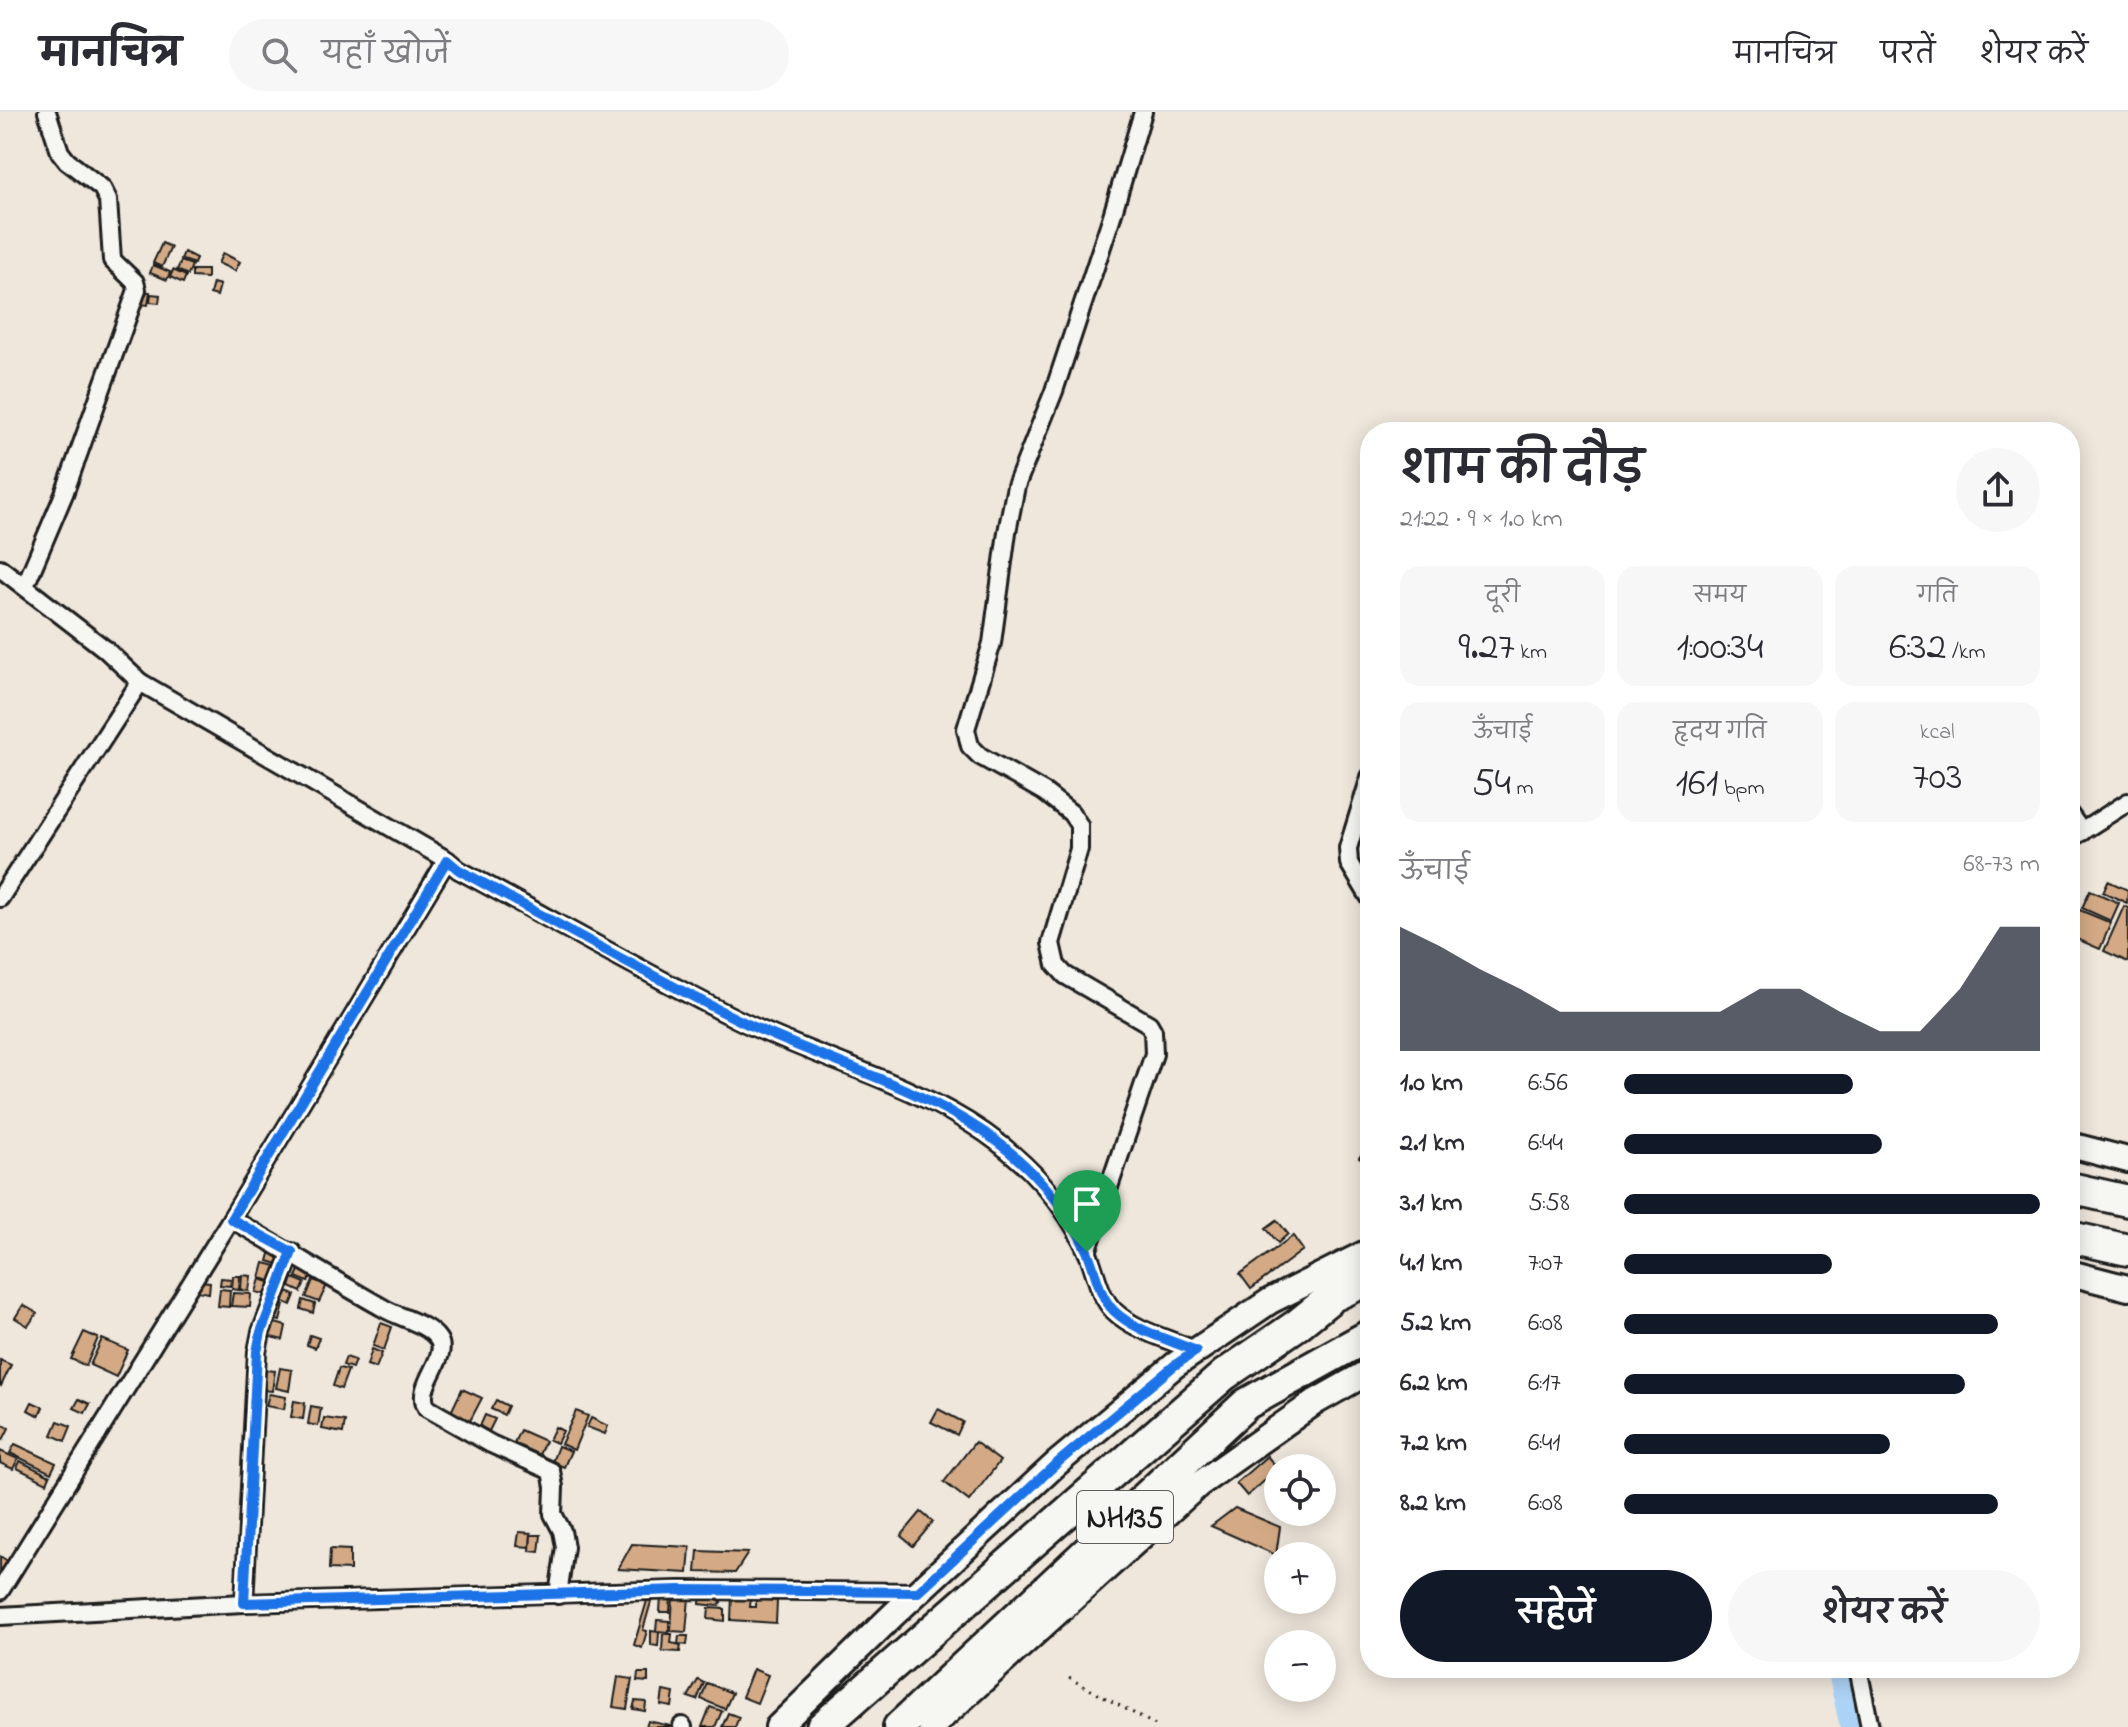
<!DOCTYPE html>
<html lang="hi">
<head>
<meta charset="utf-8">
<style>
  :root { --surface:#fff; --page:#f7f7f7; --text:#2b2b33; --muted:#7c7c81; --line:#e1e1e2; --accent:#111827 }
  body { margin:0; font-family:"Indie Flower","Playpen Sans Deva",sans-serif; background:var(--page); color:var(--text); height:100vh; display:flex; flex-direction:column; font-size:30px; white-space:nowrap }
  * { box-sizing:border-box; margin:0 }
  p { font-size:26px; color:var(--muted) }
  .icon { flex:none; width:44px; height:44px; fill:none; stroke:currentColor; stroke-width:2; stroke-linecap:round; stroke-linejoin:round }
  .map { position:relative; flex:1; overflow:hidden }
  .sheet { position:absolute; left:1360px; top:310px; width:720px; height:1256px; display:flex; flex-direction:column; background:var(--surface); border-radius:32px; box-shadow:0 4px 20px #0003 }
  .sheet>* { flex:none }
  .buttons { position:absolute; left:1264px; top:1342px; display:grid; gap:16px }
  .buttons a { display:grid; place-items:center; width:72px; height:72px; border-radius:50%; background:var(--surface); box-shadow:0 4px 20px #0003; font-size:40px }
  .pin { position:absolute; display:grid; place-items:center; width:68px; height:68px; color:#fff; margin:-82px -34px; border-radius:50% 50% 50% 0; rotate:-45deg; box-shadow:0 0 8px #0007 }
  .pin .icon { rotate:45deg }
  .round { display:grid; place-items:center; flex:none; width:84px; height:84px; border-radius:42px; background:var(--page) }
  .summary { display:flex; align-items:center; justify-content:space-between; height:136px; padding:0 40px }
  h1 { font-size:44px; font-weight:600; line-height:60px }
  .metrics { display:grid; grid-template-columns:repeat(3,1fr); gap:12px; height:136px; padding:8px 40px }
  .metrics div { display:grid; align-content:center; border-radius:20px; background:var(--page); text-align:center }
  .metrics b { font-size:40px; font-weight:600 }
  .metrics small { font-size:22px; font-weight:400 }
  .metrics p { font-size:22px }
  .chart { height:224px; padding:16px 40px }
  .chart p { display:flex; justify-content:space-between }
  .chart svg { width:100%; height:144px; margin-top:8px; fill:var(--accent); opacity:.7 }
  .primary-button { display:flex; gap:16px; margin-top:auto; padding:16px 40px }
  .primary-button a { flex:1; height:92px; border-radius:48px; background:var(--accent); color:#fff; font-size:32px; font-weight:600; line-height:92px; text-align:center }
  .primary-button a+a { background:var(--page); color:var(--text) }
  ul { padding:0 40px; list-style:none; font-size:26px }
  li { display:grid; grid-template-columns:128px 96px 1fr; align-items:center; height:60px }
  li i { height:20px; border-radius:10px; background:var(--accent) }
  header { display:flex; align-items:center; gap:48px; box-sizing:border-box; height:112px; padding:0 40px; background:var(--surface); border-bottom:2px solid var(--line) }
  header strong { font-size:38px }
  nav { display:flex; gap:44px; margin-inline-start:auto; font-size:28px }
  .search { width:560px; height:72px; background:var(--page); display:flex; align-items:center; gap:20px; box-sizing:border-box; padding:0 28px; border-radius:44px; color:var(--muted); font-size:30px }
  .map>svg:first-child { display:block }
  .lines { fill:none; stroke-linecap:round; stroke-linejoin:round }
  .canal { stroke:#acd3f6; stroke-width:20 }
  .building { fill:#d3aa85; stroke:#1c1c1c; stroke-width:2 }
  .street-casing { stroke:#1c1c1c; stroke-width:22 }
  .secondary-casing { stroke:#1c1c1c; stroke-width:30 }
  .highway-casing { stroke:#1c1c1c; stroke-width:36 }
  .path { stroke:#1c1c1c; stroke-width:3; stroke-dasharray:2 6; stroke-linecap:butt }
  .street { stroke:#f6f6f2; stroke-width:16 }
  .secondary { stroke:#f6f6f2; stroke-width:24 }
  .highway { stroke:#f6f6f2; stroke-width:30 }
  .route-casing { stroke:#fff; stroke-width:16 }
  .route { stroke:#1a73e8; stroke-width:10 }
  .labels { text-anchor:middle; stroke-width:8; stroke-linejoin:round; paint-order:stroke }
  .shield { fill:#f6f6f2; stroke:#5d5d5c; stroke-width:2 }
  .shield-label { font-size:30px; font-weight:bold; fill:#1c1c1c }
</style>
</head>
<body>
<header>
<strong>मानचित्र</strong>
<div class="search"><svg class="icon" aria-label="search" viewBox="0 0 24 24"><circle cx="10" cy="10" r="6"/><path d="M15 15l6 6"/></svg>यहाँ खोजें</div>
<nav><a>मानचित्र</a><a>परतें</a><a>शेयर करें</a></nav>
</header>
<div class="map">
<svg width="2128" height="1615" viewBox="0 0 2128 1615">
  <rect width="100%" height="100%" fill="#efe7dc"/>
  <filter id="ink" filterUnits="userSpaceOnUse"><feTurbulence type="fractalNoise" baseFrequency=".0125" numOctaves="2"/><feDisplacementMap in="SourceGraphic" scale="16" xChannelSelector="R" yChannelSelector="G"/><feConvolveMatrix kernelMatrix="1 2 1 2 8 2 1 2 1" color-interpolation-filters="sRGB"/></filter>
  <g filter="url(#ink)">
    <g class="lines">
      <!-- canal -->
      <polyline class="canal" points="1837,1556 1850,1615"/>
    </g>
    <!-- building -->
    <g class="building">
      <polygon points="162,131 171,135 162,155 153,151"/>
      <polygon points="184,140 196,146 194,152 181,147"/>
      <polygon points="223,141 240,150 235,159 218,151"/>
      <polygon points="181,149 192,153 188,163 177,158"/>
      <polygon points="153,153 170,160 167,168 150,161"/>
      <polygon points="173,158 186,164 183,171 170,165"/>
      <polygon points="192,158 207,158 207,166 192,165"/>
      <polygon points="213,171 220,173 217,184 210,182"/>
      <polygon points="142,179 150,180 148,193 140,192"/>
      <polygon points="151,182 160,183 159,191 150,190"/>
      <polygon points="2108,769 2128,778 2127,791 2103,780"/>
      <polygon points="2090,778 2119,791 2111,809 2082,796"/>
      <polygon points="2070,794 2111,811 2100,837 2070,824"/>
      <polygon points="2124,794 2128,796 2128,850 2104,839"/>
      <polygon points="1367,1034 1370,1036 1370,1053 1359,1046"/>
      <polygon points="1277,1108 1288,1122 1278,1131 1266,1116"/>
      <polygon points="1293,1124 1303,1138 1251,1177 1240,1162"/>
      <polygon points="272,1135 282,1138 278,1152 268,1149"/>
      <polygon points="264,1151 276,1154 271,1169 260,1166"/>
      <polygon points="302,1151 315,1156 308,1170 296,1165"/>
      <polygon points="242,1163 251,1164 249,1179 241,1178"/>
      <polygon points="233,1164 240,1164 239,1178 232,1177"/>
      <polygon points="221,1166 231,1167 230,1174 220,1173"/>
      <polygon points="293,1166 305,1171 301,1180 290,1175"/>
      <polygon points="260,1167 272,1171 268,1183 256,1180"/>
      <polygon points="313,1168 327,1173 319,1190 306,1185"/>
      <polygon points="199,1169 210,1170 209,1181 197,1179"/>
      <polygon points="220,1177 230,1178 229,1195 218,1194"/>
      <polygon points="282,1178 295,1183 291,1193 278,1187"/>
      <polygon points="233,1181 251,1182 250,1195 231,1194"/>
      <polygon points="303,1188 315,1192 313,1201 301,1197"/>
      <polygon points="276,1191 284,1193 280,1209 272,1207"/>
      <polygon points="23,1193 37,1201 28,1214 15,1206"/>
      <polygon points="271,1210 286,1214 283,1228 267,1224"/>
      <polygon points="381,1211 392,1215 384,1238 373,1234"/>
      <polygon points="84,1220 98,1226 86,1254 71,1247"/>
      <polygon points="310,1223 319,1226 315,1236 307,1233"/>
      <polygon points="102,1227 128,1238 116,1265 90,1253"/>
      <polygon points="372,1237 382,1241 376,1256 367,1253"/>
      <polygon points="346,1245 355,1248 352,1256 343,1253"/>
      <polygon points="0,1248 11,1253 1,1274 0,1273"/>
      <polygon points="280,1256 292,1258 289,1279 276,1276"/>
      <polygon points="339,1256 348,1258 341,1277 333,1274"/>
      <polygon points="266,1258 275,1259 272,1279 263,1278"/>
      <polygon points="462,1277 482,1286 470,1309 451,1300"/>
      <polygon points="269,1282 286,1285 284,1297 266,1294"/>
      <polygon points="79,1287 90,1292 85,1301 74,1296"/>
      <polygon points="496,1288 508,1294 504,1303 491,1297"/>
      <polygon points="294,1289 305,1291 303,1307 291,1305"/>
      <polygon points="32,1290 43,1295 39,1304 28,1298"/>
      <polygon points="311,1294 321,1296 318,1314 308,1312"/>
      <polygon points="938,1297 963,1310 957,1323 931,1310"/>
      <polygon points="576,1299 588,1304 574,1338 561,1332"/>
      <polygon points="485,1303 495,1307 489,1319 480,1314"/>
      <polygon points="324,1306 345,1309 343,1321 322,1317"/>
      <polygon points="591,1306 608,1314 605,1322 587,1315"/>
      <polygon points="58,1309 71,1314 65,1329 52,1323"/>
      <polygon points="0,1311 9,1316 3,1328 0,1326"/>
      <polygon points="555,1315 563,1319 557,1331 549,1328"/>
      <polygon points="520,1318 545,1329 539,1343 513,1333"/>
      <polygon points="975,1330 1000,1349 969,1389 944,1370"/>
      <polygon points="15,1332 56,1351 51,1361 10,1341"/>
      <polygon points="558,1334 571,1339 564,1355 552,1350"/>
      <polygon points="0,1339 18,1347 13,1357 0,1351"/>
      <polygon points="1267,1344 1278,1357 1247,1384 1236,1371"/>
      <polygon points="20,1349 50,1364 47,1371 17,1356"/>
      <polygon points="1275,1365 1278,1365 1278,1389 1274,1389"/>
      <polygon points="1235,1396 1280,1415 1276,1443 1211,1414"/>
      <polygon points="921,1400 933,1410 913,1434 901,1424"/>
      <polygon points="519,1420 531,1421 530,1435 517,1434"/>
      <polygon points="531,1423 541,1423 539,1440 530,1439"/>
      <polygon points="632,1432 690,1435 688,1461 618,1457"/>
      <polygon points="330,1437 350,1438 350,1458 329,1457"/>
      <polygon points="698,1439 748,1441 735,1461 696,1460"/>
      <polygon points="0,1444 9,1450 0,1465"/>
      <polygon points="701,1481 722,1482 721,1490 719,1494 700,1492"/>
      <polygon points="649,1482 653,1483 643,1518 647,1519 642,1536 634,1533"/>
      <polygon points="732,1482 751,1484 750,1495 756,1495 756,1487 777,1489 776,1511 731,1508"/>
      <polygon points="661,1483 671,1484 670,1500 660,1500"/>
      <polygon points="673,1485 689,1486 686,1520 671,1519"/>
      <polygon points="709,1496 725,1497 725,1509 708,1507"/>
      <polygon points="657,1508 669,1509 669,1520 656,1519"/>
      <polygon points="651,1519 659,1520 658,1534 651,1533"/>
      <polygon points="663,1522 672,1522 671,1531 681,1533 680,1540 662,1539"/>
      <polygon points="679,1524 688,1524 687,1533 678,1532"/>
      <polygon points="753,1557 768,1563 757,1591 742,1585"/>
      <polygon points="638,1561 648,1561 648,1570 637,1569"/>
      <polygon points="618,1565 632,1567 627,1597 613,1595"/>
      <polygon points="698,1568 704,1571 697,1588 688,1585"/>
      <polygon points="707,1571 732,1581 725,1597 701,1587"/>
      <polygon points="663,1579 674,1581 672,1595 661,1593"/>
      <polygon points="635,1589 646,1590 645,1599 633,1597"/>
      <polygon points="710,1595 722,1599 715,1615 702,1615"/>
      <polygon points="728,1601 739,1605 735,1615 722,1615"/>
      <polygon points="648,1609 675,1615 646,1615"/>
    </g>
    <g class="lines">
      <!-- street casing -->
      <g class="street-casing">
        <g id="street">
          <path d="M0,456L105,537L140,570L447,748L459,758C551,807 643,860 737,907C818,947 910,969 985,1021C1027,1050 1066,1092 1087,1139C1096,1159 1098,1183 1114,1199C1135,1219 1170,1227 1196,1239"/>
          <polyline points="25,474 64,382 137,178 135,170 112,148 108,88 102,76 67,49 60,40 47,0"/>
          <polyline points="1370,665 1348,736 1349,751 1370,786"/>
          <polyline points="2070,703 2082,720"/>
          <polyline points="2070,727 2128,690"/>
          <polyline points="0,786 140,570"/>
          <path d="M231,1107C283,1136 333,1168 385,1197C401,1206 428,1212 438,1227C451,1245 413,1274 427,1296L491,1332L551,1359L554,1375L553,1402L562,1419L565,1435L558,1483"/>
          <polyline points="1087,1140 1154,942 1153,919 1149,912 1065,863 1056,853 1051,831 1079,737 1079,713 1071,701 1044,680 980,644 970,634 966,617 992,531 1007,420 1016,374 1054,279 1111,107 1143,0"/>
          <polyline points="0,1479 231,1107 447,748"/>
          <polyline points="244,1491 257,1240 261,1220 292,1140"/>
          <polyline points="0,1504 244,1491 680,1478 918,1480"/>
          <polyline points="1858,1556 1870,1615"/>
          <polyline points="682,1614 683,1615"/>
        </g>
      </g>
      <!-- secondary casing -->
      <g class="secondary-casing">
        <g id="secondary">
          <polyline points="2070,1033 2128,1048"/>
          <polyline points="2070,1161 2128,1176"/>
          <polyline points="778,1615 894,1502 1056,1352 1175,1253 1270,1189 1370,1139"/>
          <polyline points="931,1615 1198,1373 1315,1290 1370,1259"/>
        </g>
      </g>
      <!-- highway casing -->
      <g class="highway-casing">
        <g id="highway">
          <polyline points="2070,1076 2128,1089"/>
          <polyline points="2070,1125 2128,1138"/>
          <polyline points="822,1615 1224,1263 1297,1213 1333,1184 1370,1167"/>
          <polyline points="899,1615 1246,1292 1370,1223"/>
        </g>
      </g>
      <!-- path -->
      <polyline class="path" points="1069,1566 1159,1615"/>
      <!-- street -->
      <use href="#street" class="street"/>
      <!-- secondary -->
      <use href="#secondary" class="secondary"/>
      <!-- highway -->
      <use href="#highway" class="highway"/>
    </g>
  </g>
  <g class="lines" filter="url(#ink)">
    <!-- route casing -->
    <g class="route-casing">
      <path id="route" d="M447,748L459,758C551,808 643,860 737,907C818,947 910,970 985,1021C1027,1050 1066,1092 1087,1139C1096,1159 1098,1183 1114,1199C1135,1219 1170,1228 1196,1239L1175,1253L1056,1352L918,1480L680,1478L244,1491L257,1240L261,1220L292,1140L231,1107Z"/>
    </g>
    <!-- route -->
    <use href="#route" class="route"/>
  </g>
  <g class="labels">
    <!-- shield labels -->
    <rect class="shield" x="1077" y="1379" width="96" height="52" rx="6"/>
    <g class="shield-label">
      <text x="1125" y="1415">NH135</text>
    </g>
  </g>
</svg>
<div class="buttons">
<a><svg class="icon" aria-label="locate" viewBox="0 0 24 24"><circle cx="12" cy="12" r="6"/><path d="M12 2v4M12 18v4M2 12h4M18 12h4"/></svg></a>
<a>+</a>
<a>−</a>
</div>
<div class="pin" style="left:1087px;top:1140px;background:#1e9e55"><svg class="icon" aria-label="arrive" viewBox="0 0 24 24"><path d="M6 21V4h12l-3 4 3 4H6"/></svg></div>
<section class="sheet">
<div class="summary"><div><h1>शाम की दौड़</h1><p>21:22 · 9 × 1.0 km</p></div><a class="round"><svg class="icon" aria-label="share" viewBox="0 0 24 24"><path d="M12 15V3M7 8l5-5 5 5M5 13v7h14v-7"/></svg></a></div>
<div class="metrics">
<div><p>दूरी</p><b>9.27<small> km</small></b></div>
<div><p>समय</p><b>1:00:34</b></div>
<div><p>गति</p><b>6:32<small> /km</small></b></div>
</div>
<div class="metrics">
<div><p>ऊँचाई</p><b>54<small> m</small></b></div>
<div><p>हृदय गति</p><b>161<small> bpm</small></b></div>
<div><p>kcal</p><b>703</b></div>
</div>
<div class="chart"><p><span>ऊँचाई</span>68–73 m</p>
<svg viewBox="0 0 160 44" preserveAspectRatio="none"><path d="M0 44V6L10 12L20 19L30 25L40 32L50 32L60 32L70 32L80 32L90 25L100 25L110 32L120 38L130 38L140 25L150 6L160 6V44z"/></svg>
</div>
<ul>
<li><b>1.0 km</b>6:56<i style="width:55%"></i></li>
<li><b>2.1 km</b>6:44<i style="width:62%"></i></li>
<li><b>3.1 km</b>5:58<i style="width:100%"></i></li>
<li><b>4.1 km</b>7:07<i style="width:50%"></i></li>
<li><b>5.2 km</b>6:08<i style="width:90%"></i></li>
<li><b>6.2 km</b>6:17<i style="width:82%"></i></li>
<li><b>7.2 km</b>6:41<i style="width:64%"></i></li>
<li><b>8.2 km</b>6:08<i style="width:90%"></i></li>
</ul>
<div class="primary-button"><a>सहेजें</a><a>शेयर करें</a></div>
</section>
</div>
</body>
</html>
